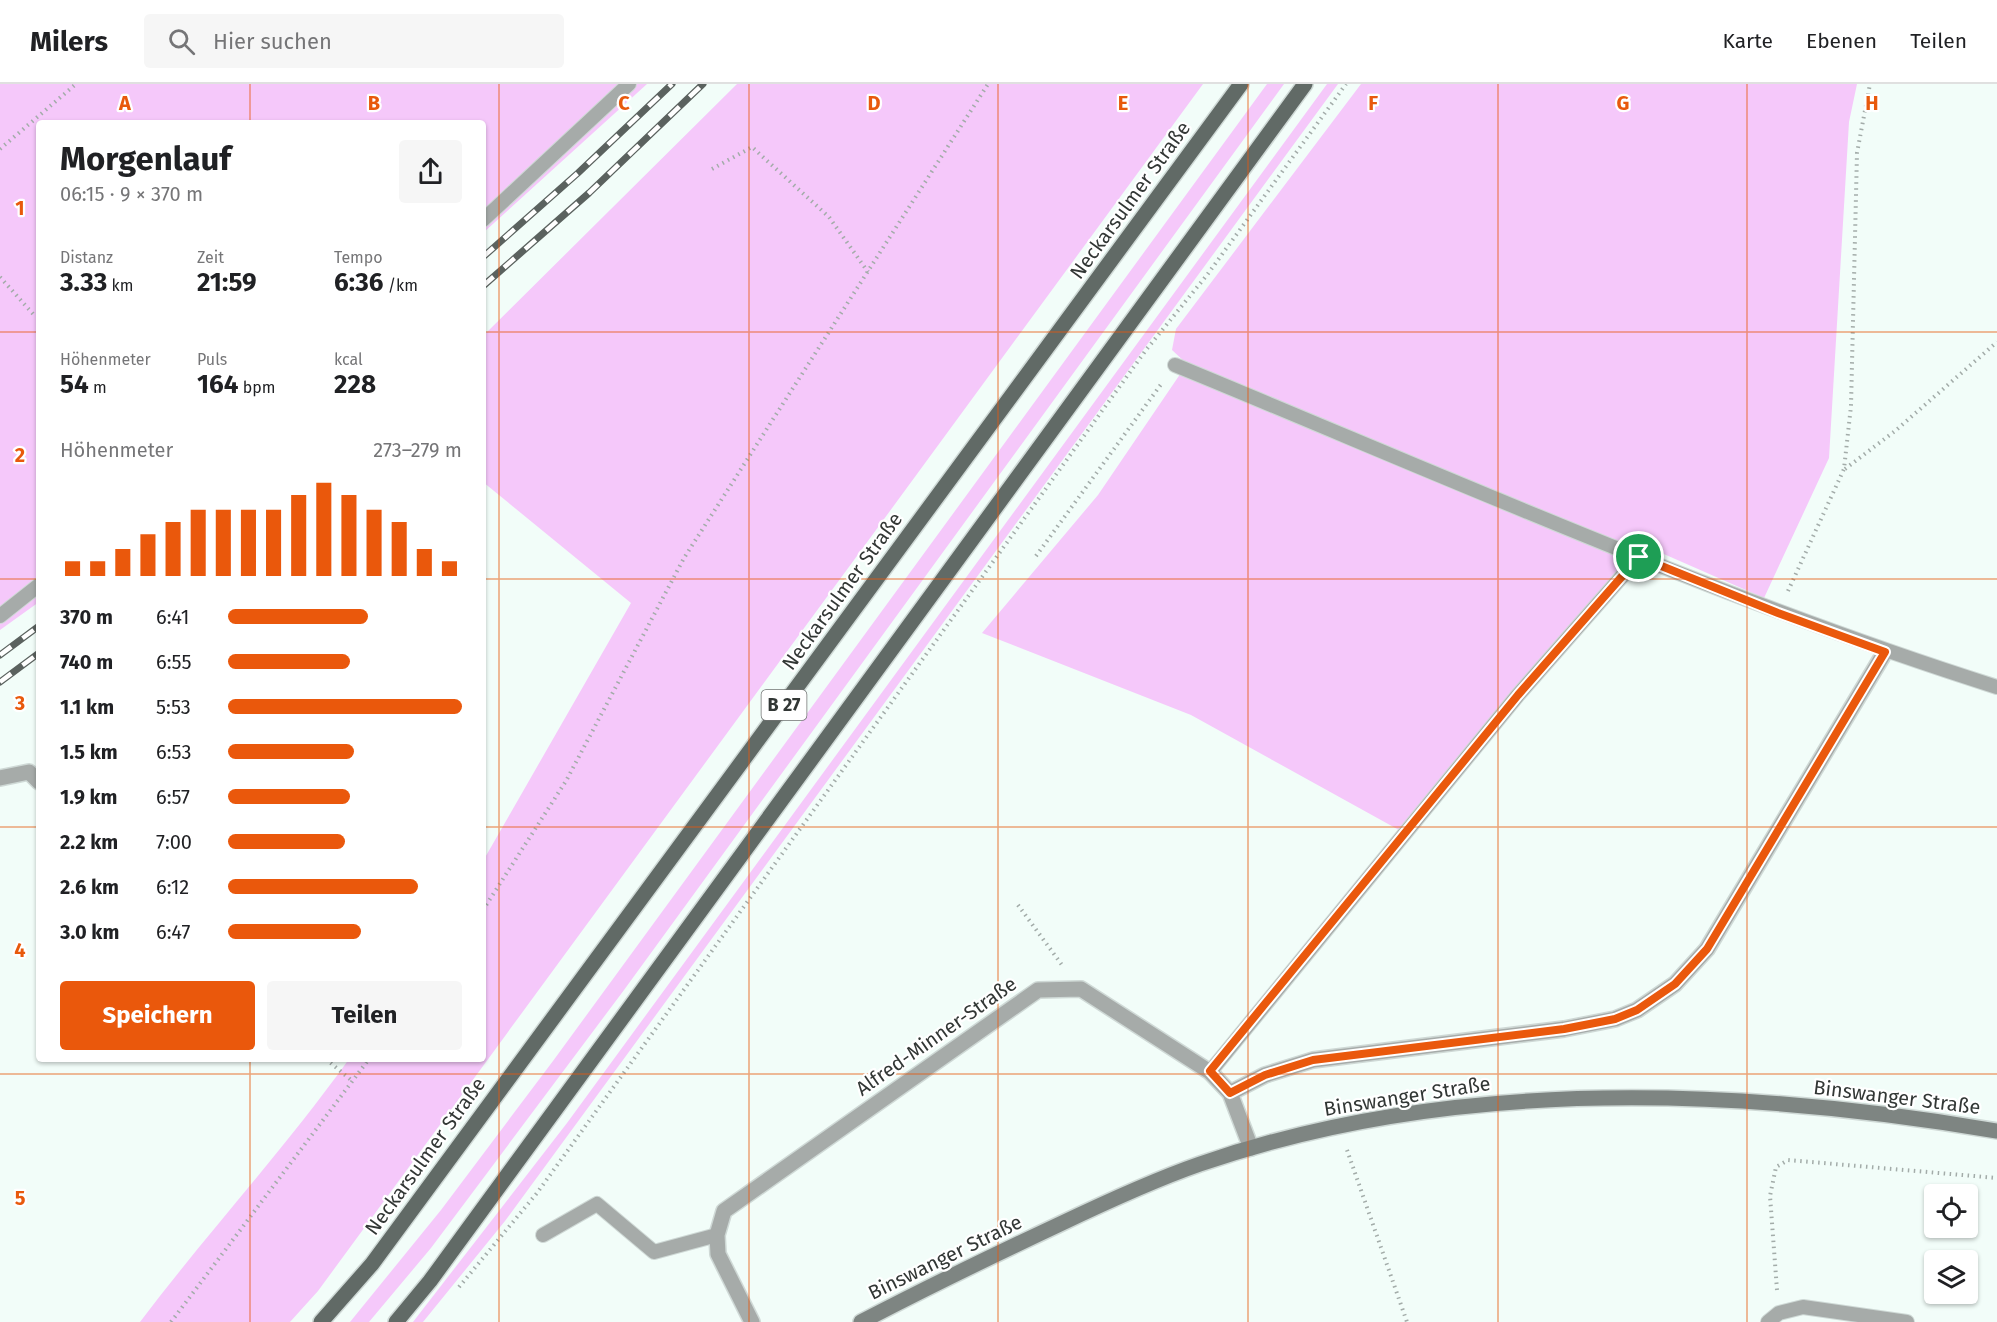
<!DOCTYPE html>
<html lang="de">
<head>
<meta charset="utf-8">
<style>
  :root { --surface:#fff; --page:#f6f6f6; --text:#202124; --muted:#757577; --line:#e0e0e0; --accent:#ea580c }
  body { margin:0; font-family:"Fira Sans",sans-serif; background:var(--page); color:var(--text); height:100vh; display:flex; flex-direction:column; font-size:22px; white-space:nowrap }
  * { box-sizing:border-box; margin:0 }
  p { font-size:20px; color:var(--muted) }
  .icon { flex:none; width:33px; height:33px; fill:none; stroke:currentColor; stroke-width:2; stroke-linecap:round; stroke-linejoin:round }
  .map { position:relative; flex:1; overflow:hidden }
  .panel { position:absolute; left:36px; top:36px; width:450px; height:942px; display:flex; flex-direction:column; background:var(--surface); border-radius:6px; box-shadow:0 2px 4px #0004 }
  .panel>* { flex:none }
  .tools { position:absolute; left:1924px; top:1100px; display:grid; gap:12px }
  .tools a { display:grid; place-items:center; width:54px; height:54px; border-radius:6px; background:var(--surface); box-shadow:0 2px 4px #0004; font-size:30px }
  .pin { position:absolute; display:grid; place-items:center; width:51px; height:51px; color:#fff; margin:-26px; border:3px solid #fff; border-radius:50%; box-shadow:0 2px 6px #0007 }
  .round { display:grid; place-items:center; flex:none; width:63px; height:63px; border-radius:6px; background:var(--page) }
  .summary { display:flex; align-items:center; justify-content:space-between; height:102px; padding:0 24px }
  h1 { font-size:33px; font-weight:700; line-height:45px }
  .figures { display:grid; grid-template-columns:repeat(3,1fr); gap:9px; height:102px; padding:6px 24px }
  .figures div { display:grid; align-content:center }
  .figures b { font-size:26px; font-weight:700 }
  .figures small { font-size:16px; font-weight:400 }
  .figures p { font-size:16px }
  .chart { height:168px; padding:12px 24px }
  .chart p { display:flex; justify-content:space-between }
  .chart svg { width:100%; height:108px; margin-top:6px; stroke:var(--accent); stroke-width:6 }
  .cta { display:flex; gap:12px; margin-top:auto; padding:12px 24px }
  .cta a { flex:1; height:69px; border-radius:6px; background:var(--accent); color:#fff; font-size:24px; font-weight:700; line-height:69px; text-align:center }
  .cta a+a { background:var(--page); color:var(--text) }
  ul { padding:0 24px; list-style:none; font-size:20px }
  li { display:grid; grid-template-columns:96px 72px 1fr; align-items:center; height:45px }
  li i { height:15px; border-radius:8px; background:var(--accent) }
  header { display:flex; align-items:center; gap:36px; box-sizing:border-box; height:84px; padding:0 30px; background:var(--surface); border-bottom:2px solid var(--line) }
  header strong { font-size:28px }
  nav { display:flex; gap:33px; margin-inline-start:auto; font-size:21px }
  .search { width:420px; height:54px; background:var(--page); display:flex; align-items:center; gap:15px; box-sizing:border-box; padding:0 21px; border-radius:6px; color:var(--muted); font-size:22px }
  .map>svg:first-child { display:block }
  .green { fill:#f5c8fa }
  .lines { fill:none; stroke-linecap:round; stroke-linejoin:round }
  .lane-casing { stroke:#cfd9d6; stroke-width:16 }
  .street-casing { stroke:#cfd9d6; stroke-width:18 }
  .secondary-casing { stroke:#cfd9d6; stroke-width:18 }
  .primary-casing { stroke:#cfd9d6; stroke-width:18 }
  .path { stroke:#a3aca9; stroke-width:4; stroke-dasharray:1.5 4.5; stroke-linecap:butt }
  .lane { stroke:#a6aba9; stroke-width:14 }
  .street { stroke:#a6aba9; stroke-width:15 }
  .secondary { stroke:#7e8582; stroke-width:15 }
  .primary { stroke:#616a66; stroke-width:15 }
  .rail-casing { stroke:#5b625f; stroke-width:7 }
  .rail { stroke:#fff; stroke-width:4.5; stroke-dasharray:14; stroke-linecap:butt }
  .route-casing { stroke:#fff; stroke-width:12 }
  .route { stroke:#ea580c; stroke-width:8 }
  .grid { fill:none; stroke:#e8590c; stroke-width:1.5; stroke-opacity:0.55 }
  .labels { text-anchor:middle; stroke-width:4.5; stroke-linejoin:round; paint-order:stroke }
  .shield { fill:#fff; stroke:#707372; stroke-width:1.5 }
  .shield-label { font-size:18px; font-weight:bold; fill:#323735 }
  .street-label { font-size:20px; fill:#323735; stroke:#fff }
  .grid-label { font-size:20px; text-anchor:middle; font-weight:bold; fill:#e8590c; stroke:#fff; stroke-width:4.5; stroke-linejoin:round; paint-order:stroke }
</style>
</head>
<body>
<header>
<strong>Milers</strong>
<div class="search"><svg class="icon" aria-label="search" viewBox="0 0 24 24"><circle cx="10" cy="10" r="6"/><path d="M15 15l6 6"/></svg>Hier suchen</div>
<nav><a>Karte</a><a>Ebenen</a><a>Teilen</a></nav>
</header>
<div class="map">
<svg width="1997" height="1238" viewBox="0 0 1997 1238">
  <rect width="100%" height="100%" fill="#f2fdf9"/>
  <!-- green -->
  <g class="green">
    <polygon points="0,0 647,0 483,149 483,39 39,39 39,518 0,546"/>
    <path d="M737,0H1203L318,1207L290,1238H140C208,1148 284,1066 349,975H483V777L631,519L483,398V252Z"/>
    <polygon points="1267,0 1284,0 624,906 431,1164 369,1238 350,1238 441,1126 553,977"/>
    <polygon points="1327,0 1338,0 505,1137 423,1238 413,1238 567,1039"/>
    <polygon points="1361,0 1857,0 1849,38 1829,374 1764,514 1641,460 1399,746 1191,631 982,549 1098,411 1187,280 1172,266 1176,245"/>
  </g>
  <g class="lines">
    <!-- lane casing -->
    <g class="lane-casing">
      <g id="lane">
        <polyline points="483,136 629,0"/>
        <path d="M1175,281C1447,393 1716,514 1997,603"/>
        <polyline points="0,532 39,501"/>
        <polyline points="1210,988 1518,611 1639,473"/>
        <polyline points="543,1151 597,1120 654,1168 717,1151"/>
        <polyline points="1768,1238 1779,1229 1803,1223 1907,1238"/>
      </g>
    </g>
    <!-- street casing -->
    <g class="street-casing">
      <g id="street">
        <polyline points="0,694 29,688 39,698"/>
        <polyline points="1230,1009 1265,991 1313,976 1564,945 1615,935 1637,926 1675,900 1707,865 1885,568"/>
        <polyline points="752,1238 718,1170 717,1151 724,1127 1038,906 1081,905 1210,988 1230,1009 1251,1064"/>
      </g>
    </g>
    <!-- secondary casing -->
    <g class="secondary-casing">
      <path id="secondary" d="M861,1238C926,1204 992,1172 1058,1141C1104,1119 1151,1097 1200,1080C1451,993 1738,1003 1997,1047"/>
    </g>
    <!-- primary casing -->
    <g class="primary-casing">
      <g id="primary">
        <polyline points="321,1238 372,1180 1241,0"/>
        <polyline points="396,1238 430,1197 1305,0"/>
      </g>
    </g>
    <!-- path -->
    <g class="path">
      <polyline points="0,65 76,0"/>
      <polyline points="712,85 752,63 829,133 868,188"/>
      <polyline points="0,193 34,231"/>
      <polyline points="1845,385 1895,347 1997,258"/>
      <polyline points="1036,472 1162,299"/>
      <polyline points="1788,507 1844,385 1851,322 1857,69 1870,0"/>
      <polyline points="1018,821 1062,881"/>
      <polyline points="483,826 566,697 684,474 988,0"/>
      <polyline points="326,975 351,996"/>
      <polyline points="1347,1066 1407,1238"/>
      <polyline points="459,1203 537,1109 1146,266 1207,191 1346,0"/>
      <polyline points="1777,1206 1770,1112 1776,1083 1788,1076 1997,1094"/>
      <polyline points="171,1238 369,975"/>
    </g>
    <!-- lane -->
    <use href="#lane" class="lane"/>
    <!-- street -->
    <use href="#street" class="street"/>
    <!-- secondary -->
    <use href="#secondary" class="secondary"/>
    <!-- primary -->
    <use href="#primary" class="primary"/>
    <!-- rail casing -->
    <g class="rail-casing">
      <g id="rail">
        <polyline points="483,173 578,89 672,0"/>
        <polyline points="483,202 589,109 703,0"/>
        <polyline points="0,571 39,542"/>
        <polyline points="0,598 39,569"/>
      </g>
    </g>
    <!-- rail -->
    <use href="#rail" class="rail"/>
  </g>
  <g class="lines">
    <!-- route casing -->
    <g class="route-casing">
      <polygon id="route" points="1639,473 1778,529 1885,568 1707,865 1675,900 1637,926 1615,935 1564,945 1313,976 1265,991 1230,1009 1210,987 1518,611"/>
    </g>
    <!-- route -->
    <use href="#route" class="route"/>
  </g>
  <!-- grid -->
  <path class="grid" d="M250,0V39M499,0V1238M749,0V1238M998,0V1238M1248,0V1238M1498,0V1238M1747,0V1238M0,248H39M483,248H1997M0,495H39M483,495H1997M0,743H39M483,743H1997M250,975V1238M0,990H1997"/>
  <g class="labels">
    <!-- shield labels -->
    <rect class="shield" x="761.5" y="606" width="45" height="30" rx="4.5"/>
    <g class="shield-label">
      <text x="784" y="627">B 27</text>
    </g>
    <!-- street labels -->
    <g class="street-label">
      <text transform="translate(1130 116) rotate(-54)" y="7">Neckarsulmer Straße</text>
      <text transform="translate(842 507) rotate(-54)" y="7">Neckarsulmer Straße</text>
      <text transform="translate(936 952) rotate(-35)" y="7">Alfred-Minner-Straße</text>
      <text transform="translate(1407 1012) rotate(-9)" y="7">Binswanger Straße</text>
      <text transform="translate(1897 1013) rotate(7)" y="7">Binswanger Straße</text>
      <text transform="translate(425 1072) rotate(-54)" y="7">Neckarsulmer Straße</text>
      <text transform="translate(945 1173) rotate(-26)" y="7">Binswanger Straße</text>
    </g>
  </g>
  <g class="grid-label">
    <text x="125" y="26">A</text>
    <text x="374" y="26">B</text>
    <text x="624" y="26">C</text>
    <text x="874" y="26">D</text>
    <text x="1123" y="26">E</text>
    <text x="1373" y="26">F</text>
    <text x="1623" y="26">G</text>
    <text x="1872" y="26">H</text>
    <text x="20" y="131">1</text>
    <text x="20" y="378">2</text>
    <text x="20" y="626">3</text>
    <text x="20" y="873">4</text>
    <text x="20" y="1121">5</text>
  </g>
</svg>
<div class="tools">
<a><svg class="icon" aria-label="locate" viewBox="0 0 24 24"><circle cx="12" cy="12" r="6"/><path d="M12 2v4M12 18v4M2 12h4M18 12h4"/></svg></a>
<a><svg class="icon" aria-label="layers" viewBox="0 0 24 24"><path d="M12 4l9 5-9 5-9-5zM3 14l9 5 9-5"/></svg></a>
</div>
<div class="pin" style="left:1639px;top:473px;background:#1e9e55"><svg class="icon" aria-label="arrive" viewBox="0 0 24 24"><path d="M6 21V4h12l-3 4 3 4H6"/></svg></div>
<section class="panel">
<div class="summary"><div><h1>Morgenlauf</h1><p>06:15 · 9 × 370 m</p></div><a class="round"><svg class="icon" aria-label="share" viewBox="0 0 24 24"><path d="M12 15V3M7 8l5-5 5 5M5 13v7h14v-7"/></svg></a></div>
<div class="figures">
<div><p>Distanz</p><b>3.33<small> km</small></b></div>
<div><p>Zeit</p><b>21:59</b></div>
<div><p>Tempo</p><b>6:36<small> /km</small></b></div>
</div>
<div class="figures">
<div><p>Höhenmeter</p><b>54<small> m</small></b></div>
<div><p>Puls</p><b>164<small> bpm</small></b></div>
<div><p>kcal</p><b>228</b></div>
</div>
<div class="chart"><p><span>Höhenmeter</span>273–279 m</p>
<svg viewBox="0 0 160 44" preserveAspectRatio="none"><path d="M5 44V38M15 44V38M25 44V33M35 44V27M45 44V22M55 44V17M65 44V17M75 44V17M85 44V17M95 44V11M105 44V6M115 44V11M125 44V17M135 44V22M145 44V33M155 44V38"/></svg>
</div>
<ul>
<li><b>370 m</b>6:41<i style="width:60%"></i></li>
<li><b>740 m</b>6:55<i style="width:52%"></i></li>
<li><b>1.1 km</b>5:53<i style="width:100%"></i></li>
<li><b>1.5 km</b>6:53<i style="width:54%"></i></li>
<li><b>1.9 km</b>6:57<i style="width:52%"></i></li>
<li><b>2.2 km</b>7:00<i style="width:50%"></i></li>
<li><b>2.6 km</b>6:12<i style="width:81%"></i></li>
<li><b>3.0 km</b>6:47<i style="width:57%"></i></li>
</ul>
<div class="cta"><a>Speichern</a><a>Teilen</a></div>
</section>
</div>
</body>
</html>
